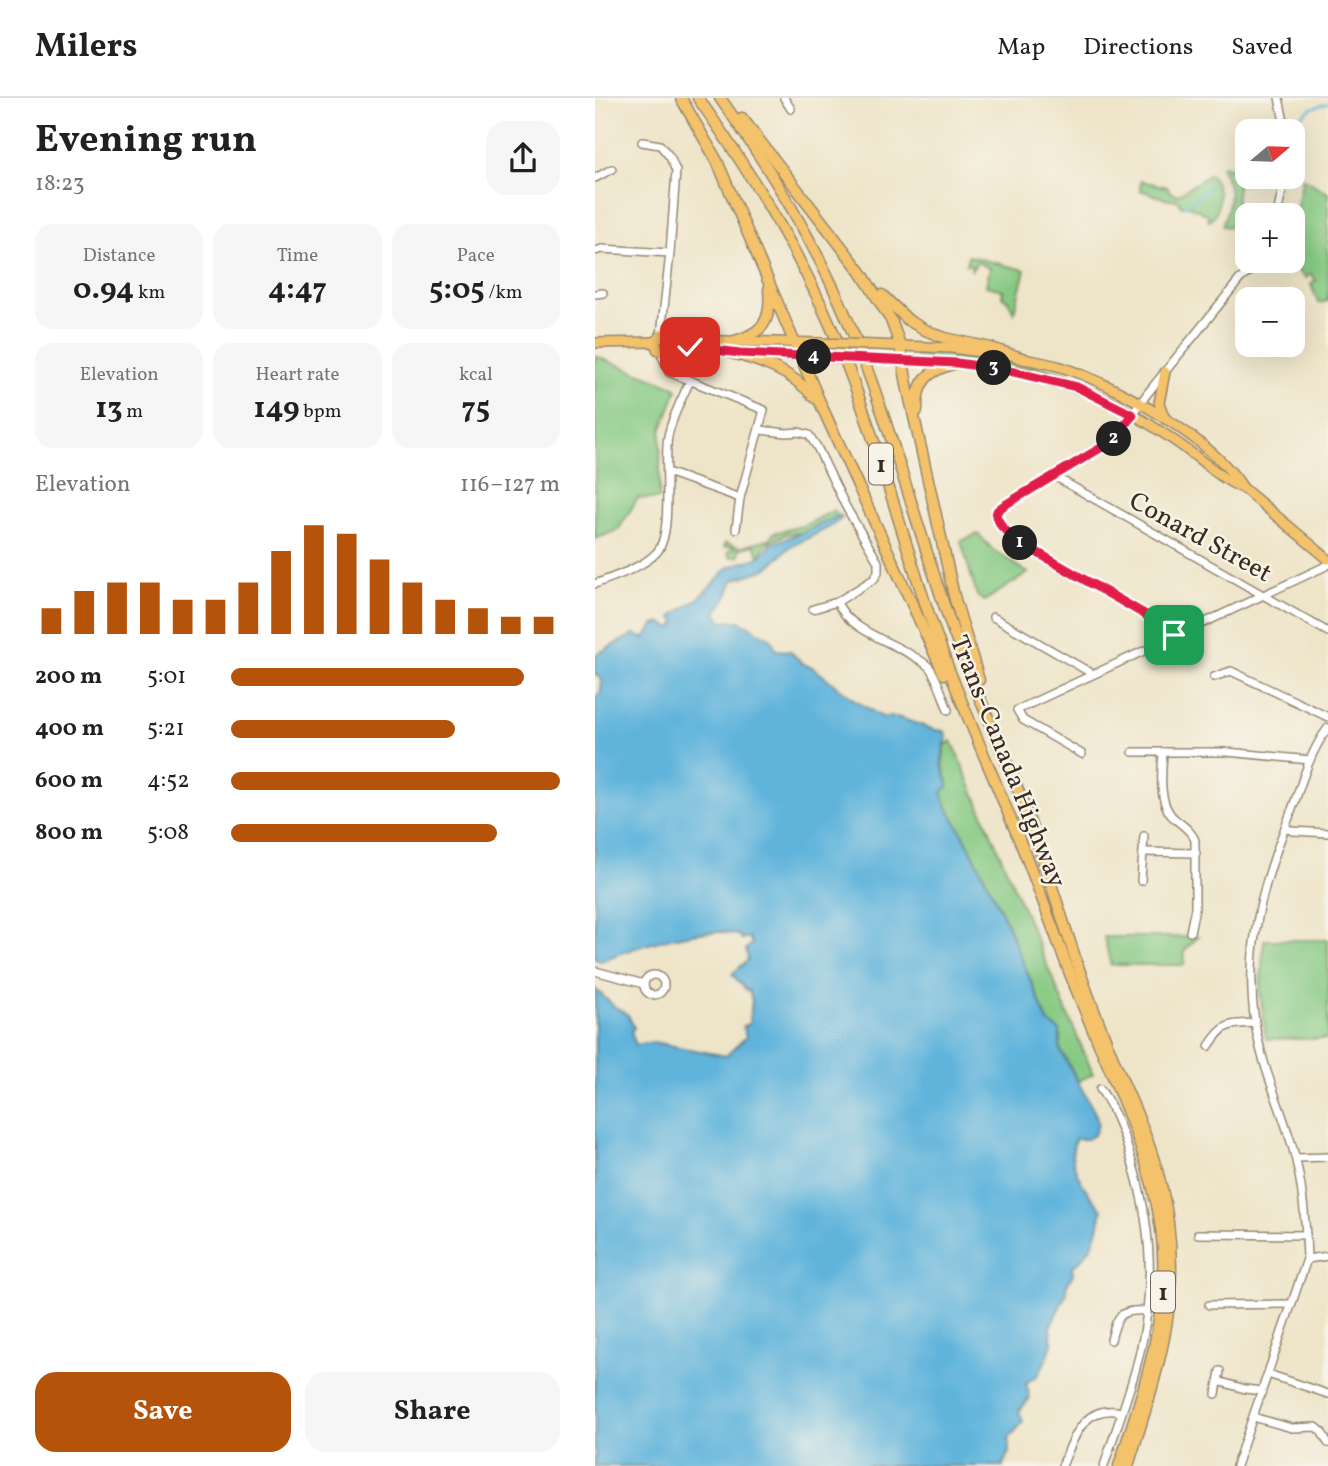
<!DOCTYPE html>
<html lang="en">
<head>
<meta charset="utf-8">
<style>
  :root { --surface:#fff; --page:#f6f6f6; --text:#202124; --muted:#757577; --line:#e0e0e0; --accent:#b45309 }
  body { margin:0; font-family:Vollkorn,serif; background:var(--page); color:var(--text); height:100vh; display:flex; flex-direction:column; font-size:26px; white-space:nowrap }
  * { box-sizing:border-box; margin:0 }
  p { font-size:23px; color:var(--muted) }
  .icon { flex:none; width:38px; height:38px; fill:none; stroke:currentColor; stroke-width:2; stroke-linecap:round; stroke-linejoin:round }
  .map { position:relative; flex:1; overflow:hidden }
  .details { display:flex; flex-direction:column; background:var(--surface); width:595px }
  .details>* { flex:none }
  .needle { width:46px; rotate:71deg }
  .buttons { position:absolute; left:640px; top:21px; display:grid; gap:14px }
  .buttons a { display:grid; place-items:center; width:70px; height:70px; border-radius:14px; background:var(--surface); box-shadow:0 7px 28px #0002; font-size:35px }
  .pin { position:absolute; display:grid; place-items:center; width:60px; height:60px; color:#fff; margin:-30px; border-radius:14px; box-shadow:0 4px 10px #0006 }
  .km { position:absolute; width:35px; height:35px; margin:-18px; border-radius:50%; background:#222; color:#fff; font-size:19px; line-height:35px; text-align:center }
  .round { display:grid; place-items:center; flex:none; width:74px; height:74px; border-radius:21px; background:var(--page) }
  .head { display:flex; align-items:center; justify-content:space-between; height:119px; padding:0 35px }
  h1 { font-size:38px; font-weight:700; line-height:52px }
  .metrics { display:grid; grid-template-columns:repeat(3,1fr); gap:10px; height:119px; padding:7px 35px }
  .metrics div { display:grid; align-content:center; border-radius:18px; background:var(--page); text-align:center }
  .metrics b { font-size:30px; font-weight:700 }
  .metrics small { font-size:19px; font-weight:400 }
  .metrics p { font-size:19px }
  .chart { height:196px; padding:14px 35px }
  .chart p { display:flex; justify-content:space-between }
  .chart svg { width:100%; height:126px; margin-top:7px; stroke:var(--accent); stroke-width:6 }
  .button { display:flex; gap:14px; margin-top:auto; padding:14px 35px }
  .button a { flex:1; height:80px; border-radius:21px; background:var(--accent); color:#fff; font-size:28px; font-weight:700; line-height:80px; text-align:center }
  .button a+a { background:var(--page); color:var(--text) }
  ul { padding:0 35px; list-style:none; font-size:23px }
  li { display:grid; grid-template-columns:112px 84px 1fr; align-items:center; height:52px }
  li i { height:18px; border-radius:9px; background:var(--accent) }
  header { display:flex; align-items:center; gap:42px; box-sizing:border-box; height:98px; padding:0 35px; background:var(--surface); border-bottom:2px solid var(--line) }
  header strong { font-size:33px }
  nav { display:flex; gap:38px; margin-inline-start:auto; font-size:24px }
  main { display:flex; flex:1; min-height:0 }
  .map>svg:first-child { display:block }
  .green { fill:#85c982; stroke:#607a50; stroke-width:2 }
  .water { fill:#60b4dc; stroke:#4e6f7d; stroke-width:2 }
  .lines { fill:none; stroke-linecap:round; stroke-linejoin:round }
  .stream { stroke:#60b4dc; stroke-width:2 }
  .minor-casing { stroke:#948773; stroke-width:10 }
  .major-casing { stroke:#948773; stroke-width:12 }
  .highway-casing { stroke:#948773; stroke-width:13 }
  .minor { stroke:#fff; stroke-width:7 }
  .major { stroke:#f3c26a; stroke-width:9 }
  .highway { stroke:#f3c26a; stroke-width:10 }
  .major-bridge-casing { stroke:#948773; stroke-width:12; stroke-linecap:butt }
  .major-bridge { stroke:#f3c26a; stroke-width:9 }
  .route-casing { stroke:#fff; stroke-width:14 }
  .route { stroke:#e11d48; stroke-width:9 }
  .labels { text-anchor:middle; stroke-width:5; stroke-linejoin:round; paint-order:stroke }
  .shield { fill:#f7f3e8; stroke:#73665b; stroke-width:2 }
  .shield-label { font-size:24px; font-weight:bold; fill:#3b2a1e }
  .street-label { font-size:26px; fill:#3b2a1e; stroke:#f7f3e8 }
</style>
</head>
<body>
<header>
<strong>Milers</strong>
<nav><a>Map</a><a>Directions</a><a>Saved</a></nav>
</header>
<main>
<section class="details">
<div class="head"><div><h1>Evening run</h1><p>18:23</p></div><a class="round"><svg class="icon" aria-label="share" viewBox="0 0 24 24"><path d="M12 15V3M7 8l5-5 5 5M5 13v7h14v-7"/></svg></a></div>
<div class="metrics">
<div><p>Distance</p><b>0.94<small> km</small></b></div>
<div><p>Time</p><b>4:47</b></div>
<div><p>Pace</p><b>5:05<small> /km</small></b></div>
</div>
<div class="metrics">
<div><p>Elevation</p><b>13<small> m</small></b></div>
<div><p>Heart rate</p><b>149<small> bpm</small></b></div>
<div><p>kcal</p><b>75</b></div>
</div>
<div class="chart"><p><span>Elevation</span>116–127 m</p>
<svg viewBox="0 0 160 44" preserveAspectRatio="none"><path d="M5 44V35M15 44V29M25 44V26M35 44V26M45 44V32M55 44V32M65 44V26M75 44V15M85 44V6M95 44V9M105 44V18M115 44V26M125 44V32M135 44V35M145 44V38M155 44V38"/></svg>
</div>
<ul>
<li><b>200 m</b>5:01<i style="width:89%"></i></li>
<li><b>400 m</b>5:21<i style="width:68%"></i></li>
<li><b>600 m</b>4:52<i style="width:100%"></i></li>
<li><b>800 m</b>5:08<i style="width:81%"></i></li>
</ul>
<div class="button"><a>Save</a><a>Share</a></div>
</section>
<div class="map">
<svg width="733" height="1368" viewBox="0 0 733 1368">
  <rect width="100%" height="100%" fill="#f7f3e8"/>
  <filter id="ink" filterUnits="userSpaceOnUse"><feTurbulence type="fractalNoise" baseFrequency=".0143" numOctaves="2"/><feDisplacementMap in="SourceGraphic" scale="14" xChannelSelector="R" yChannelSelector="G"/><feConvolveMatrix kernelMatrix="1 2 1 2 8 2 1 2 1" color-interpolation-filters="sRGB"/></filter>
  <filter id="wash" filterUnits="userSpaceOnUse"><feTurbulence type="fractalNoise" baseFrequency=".00686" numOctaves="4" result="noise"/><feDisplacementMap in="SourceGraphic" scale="28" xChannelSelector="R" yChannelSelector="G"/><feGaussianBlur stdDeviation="1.57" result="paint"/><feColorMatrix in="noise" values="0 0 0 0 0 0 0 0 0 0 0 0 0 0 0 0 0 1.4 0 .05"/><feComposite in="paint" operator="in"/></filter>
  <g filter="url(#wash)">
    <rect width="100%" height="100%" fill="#eee4c8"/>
    <!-- green -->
    <g class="green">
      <path d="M653,56V68C642,77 643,80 642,94C642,109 637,114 653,122V136L645,131L640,134L639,130L627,128C636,103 639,93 626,68L630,67L634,71Z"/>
      <path d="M615,76C626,89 627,110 615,123L613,122L614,117L594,108H586L583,102L571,101L545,92L546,83L572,89L575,94L582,97Z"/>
      <polygon points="708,80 733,95 733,203 723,205 716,186 721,182 716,176 711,180 692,163 698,163 698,125"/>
      <polygon points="373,158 430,172 419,214 413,203 407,198 408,192 391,188 395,170 382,164 376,173 377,167 371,167"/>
      <path d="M321,252C373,255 423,261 472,275V277L445,271L321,259Z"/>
      <polygon points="0,258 80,289 82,292 66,333 64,401 43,400 23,432 0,441"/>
      <polygon points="239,412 242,418 207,439 204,435 191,436 175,444 176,442 173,443 164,459 162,451 158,447 144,451 144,458 135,459 133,454 141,449 129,449 130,445 147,449 176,440 178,435 211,427"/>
      <polygon points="383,436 398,452 433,475 389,503 382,498 366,443"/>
      <path d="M357,643L498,976L483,983L465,951L466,939L453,924L409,819L375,749L349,703L347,694L353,684C347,669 347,662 351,646Z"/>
      <polygon points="509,839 603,839 590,852 589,867 516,867"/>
      <polygon points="669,842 733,842 733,941 671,941 665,893"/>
    </g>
    <!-- water -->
    <path class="water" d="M245,417L247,420L235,429L195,449L171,471L138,482L131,500L121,515L127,523H145L176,541L181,552L195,553L208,566L217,569L261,603L287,619H302L340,632L349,633L352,638C351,647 345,657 347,667C348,674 353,681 353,689L347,694L349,703L375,749L409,819L453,924L465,933V951L501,1017L503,1026L499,1037L492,1041H480C479,1046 477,1053 477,1058C479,1075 495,1101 507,1111C503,1136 498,1154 477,1169L478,1176L471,1188L472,1194L455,1229L457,1246L452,1260L443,1277L431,1285L435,1300L424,1313L428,1324L414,1340V1354L408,1368H0V891L20,909L33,917L39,930L36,934L41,947L58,944L131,958L151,939L148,928L154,926L157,903L154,892L152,893L137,876L153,862L151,851L157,846L154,839L146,841L145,838C111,824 38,850 5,863L0,860V601L6,593L7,582L0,576V557L39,536L49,541L59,527L67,525L75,530L80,527L81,523L77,520L79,517L104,500L134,469L162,460L173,451L176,446L209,434Z"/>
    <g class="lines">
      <!-- stream -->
      <g class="stream">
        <polyline points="701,22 717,10 733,5"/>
        <polyline points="635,74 653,59"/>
        <polyline points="590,108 617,88"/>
      </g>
    </g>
  </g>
  <g filter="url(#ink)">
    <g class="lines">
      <!-- minor casing -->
      <g class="minor-casing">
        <g id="minor">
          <polyline points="189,0 196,11"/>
          <polyline points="684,0 691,33"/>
          <polyline points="47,44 65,47 75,59 81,73 75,155 66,237"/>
          <polyline points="0,80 17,71"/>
          <polyline points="682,117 690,79"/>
          <polyline points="653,146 650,159 657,167 668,168 675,163"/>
          <polyline points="0,153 7,151 75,155"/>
          <polyline points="0,196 8,195"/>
          <polyline points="66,255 74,274 169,312 145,400 141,431"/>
          <polyline points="165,332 191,335 204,334 214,337 222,349 251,409 283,464 283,474 279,481 242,504 218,511"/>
          <polyline points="72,374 145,400"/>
          <polyline points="459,378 733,534"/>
          <path d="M0,486C18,479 49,469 62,454C79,434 68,365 73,338C77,319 87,300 95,283"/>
          <path d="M242,504C255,536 308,546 333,568C341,575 349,602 353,612"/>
          <polyline points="398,519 498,576"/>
          <polyline points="579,537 563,524 424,445 407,429 400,418 408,408 520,340 552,296 645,181 661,169"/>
          <polyline points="619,579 636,573 733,619"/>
          <polyline points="538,654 632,654 715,662"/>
          <path d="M568,654C567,673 563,701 576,717C584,726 595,730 600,742V810L595,834"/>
          <polyline points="487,656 428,622 422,612 733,467"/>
          <polyline points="690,730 698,733 733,735"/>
          <polyline points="550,754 601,755"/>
          <polyline points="546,783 549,738"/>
          <polyline points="0,873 49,886"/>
          <circle cx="59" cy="887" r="10"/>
          <path d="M614,948C629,925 633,926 660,925"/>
          <path d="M505,991C520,1011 530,1040 537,1064C552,1112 558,1163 552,1213C547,1265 525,1318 509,1368"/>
          <polyline points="701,1060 733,1059"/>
          <polyline points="603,1136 711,1137"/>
          <polyline points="712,1161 733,1158"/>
          <polyline points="614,1207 697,1206"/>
          <path d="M516,1242C522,1217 525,1211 552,1213"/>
          <polyline points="673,1276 733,1296"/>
          <polyline points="623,1283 650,1291 667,1293"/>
          <polyline points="621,1296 625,1273"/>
          <polyline points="658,1319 697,1330 721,1329 726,1333 733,1345"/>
          <path d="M467,1368C479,1340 488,1306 526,1314"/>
          <path d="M641,1368L712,1161C711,1125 708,1086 698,1051C686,1008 666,968 660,924C649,854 667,787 693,722C705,692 713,656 733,630"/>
        </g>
      </g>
      <!-- major casing -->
      <g class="major-casing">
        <g id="major">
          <polyline points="0,245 61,244"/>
          <polyline points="225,245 88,242 72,236 66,237 61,244 62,251 71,257 80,251 101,250 145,255 231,260"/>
          <polyline points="281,247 357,250 407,257"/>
          <path d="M424,260C438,263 453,265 466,269C521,287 618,341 648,390"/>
          <path d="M286,262C374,263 464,271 541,318C561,330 581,343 599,357C615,369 629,383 648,390L733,461"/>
          <polyline points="570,321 564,305 570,274"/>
        </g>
      </g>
      <!-- highway casing -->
      <g class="highway-casing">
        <g id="highway">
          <polyline points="86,0 122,63 227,309 349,576"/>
          <path d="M103,0C163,85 216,173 253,270C294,376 319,487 362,592C384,647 408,701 430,756C450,806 467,858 488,908C517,980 555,1052 566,1130C577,1213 549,1291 524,1368"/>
          <path d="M125,0C175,70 220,144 253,223C295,323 321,428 357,530C378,588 404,643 426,700C447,755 464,812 483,868C496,907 512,946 528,984C548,1029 567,1075 573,1124C585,1215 559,1283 533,1368"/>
          <polyline points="147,20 266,174 296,222 305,247 313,292 359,498 384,582"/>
          <polyline points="287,197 313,222 330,232 350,240 396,250 430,261"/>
          <path d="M137,244C167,235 177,225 174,192"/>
          <path d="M133,254C166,263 197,273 220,300"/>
          <path d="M322,313C321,282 334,272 362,265"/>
        </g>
      </g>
      <!-- minor -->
      <use href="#minor" class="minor"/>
      <!-- major -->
      <use href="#major" class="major"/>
      <!-- highway -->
      <use href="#highway" class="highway"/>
      <!-- major-bridge casing -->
      <g class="major-bridge-casing">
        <g id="major-bridge">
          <polyline points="225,245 281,247"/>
          <polyline points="231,260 286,262"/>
        </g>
      </g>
      <!-- major-bridge -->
      <use href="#major-bridge" class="major-bridge"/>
    </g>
  </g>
  <g class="lines" filter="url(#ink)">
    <!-- route casing -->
    <g class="route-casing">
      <polyline id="route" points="95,249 145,255 362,265 406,271 482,289 538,317 514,345 408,408 402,413 401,418 407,429 424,444 563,524 579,537"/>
    </g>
    <!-- route -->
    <use href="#route" class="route"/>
  </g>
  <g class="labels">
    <!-- shield labels -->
    <g class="shield">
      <rect x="274" y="345.5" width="24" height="41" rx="5"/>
      <rect x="556" y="1173.5" width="24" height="41" rx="5"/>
    </g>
    <g class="shield-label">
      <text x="286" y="374">1</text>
      <text x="568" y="1202">1</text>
    </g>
    <!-- street labels -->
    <g class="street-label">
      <text transform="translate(606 438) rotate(29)" y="9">Conard Street</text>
      <text transform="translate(414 663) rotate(68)" y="9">Trans-Canada Highway</text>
    </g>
  </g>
</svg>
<div class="buttons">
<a><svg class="needle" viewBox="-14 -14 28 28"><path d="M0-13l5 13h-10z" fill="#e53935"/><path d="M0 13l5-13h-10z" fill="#757577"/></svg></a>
<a>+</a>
<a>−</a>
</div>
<div class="pin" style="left:579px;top:537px;background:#1e9e55"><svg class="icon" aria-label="arrive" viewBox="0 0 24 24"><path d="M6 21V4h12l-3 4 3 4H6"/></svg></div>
<div class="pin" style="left:95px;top:249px;background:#d93025"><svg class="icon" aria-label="check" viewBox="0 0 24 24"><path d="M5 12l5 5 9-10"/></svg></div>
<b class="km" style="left:425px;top:445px">1</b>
<b class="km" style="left:519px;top:341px">2</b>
<b class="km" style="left:399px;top:270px">3</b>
<b class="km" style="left:219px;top:259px">4</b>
</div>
</main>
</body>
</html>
